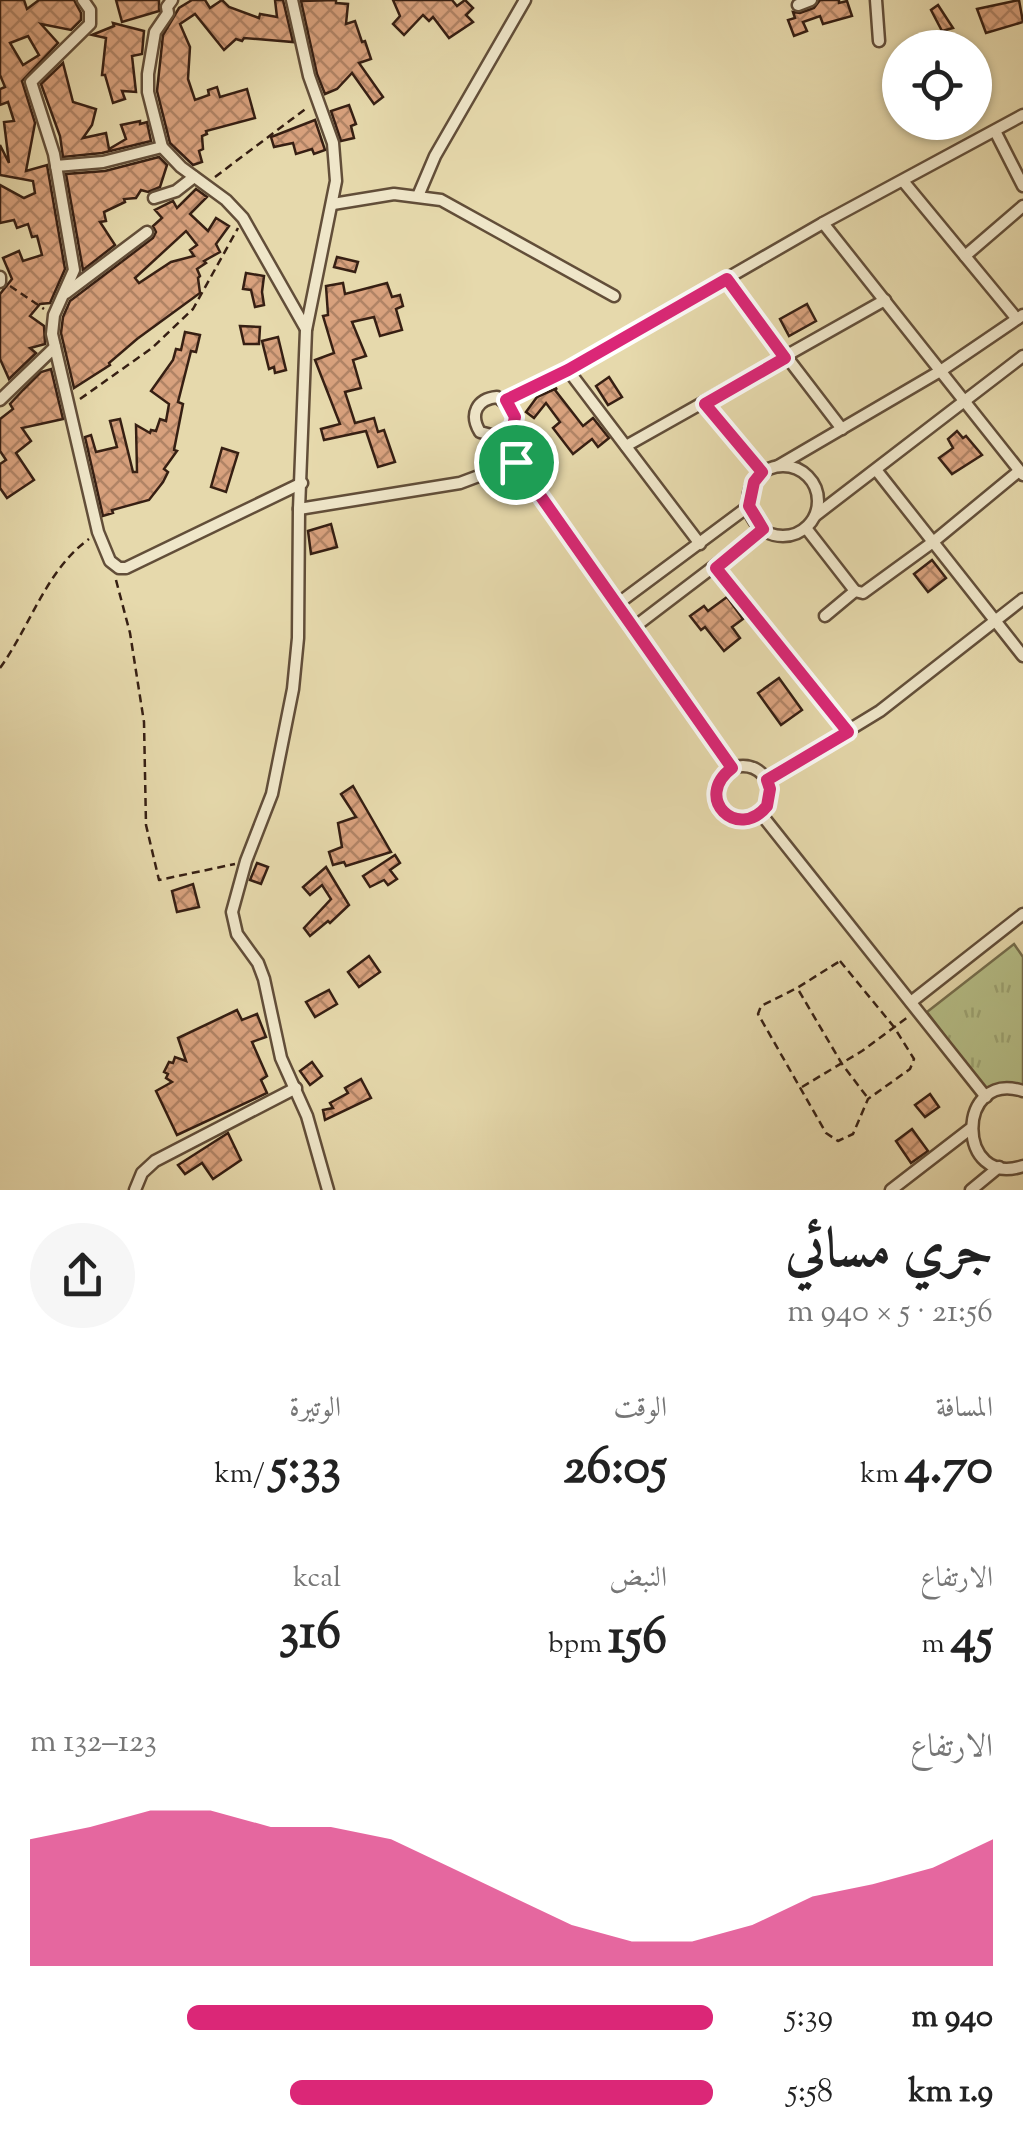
<!DOCTYPE html>
<html lang="ar">
<head>
<meta charset="utf-8">
<style>
  :root { --surface:#fff; --page:#f6f6f6; --text:#222; --muted:#767676; --accent:#db2777 }
  body { margin:0; font-family:"Sorts Mill Goudy",Amiri,serif; background:var(--page); color:var(--text); direction:rtl; height:100vh; display:flex; flex-direction:column; font-size:38px; white-space:nowrap }
  * { box-sizing:border-box; margin:0 }
  p { font-size:32px; color:var(--muted) }
  .icon { flex:none; width:55px; height:55px; fill:none; stroke:currentColor; stroke-width:2; stroke-linecap:round; stroke-linejoin:round }
  .map { position:relative; height:1190px; overflow:hidden; direction:ltr }
  .drawer { display:flex; flex-direction:column; background:var(--surface); flex:1 }
  .drawer>* { flex:none }
  .tools { position:absolute; left:882px; top:30px; display:grid; gap:20px }
  .tools a { display:grid; place-items:center; width:110px; height:110px; border-radius:50%; background:var(--surface); box-shadow:0 2px 8px #0004; font-size:50px }
  .pin { position:absolute; display:grid; place-items:center; width:85px; height:85px; color:#fff; margin:-42px; border:5px solid #fff; border-radius:50%; box-shadow:0 2px 10px #0007 }
  .round { display:grid; place-items:center; flex:none; width:105px; height:105px; border-radius:52px; background:var(--page) }
  .head { display:flex; align-items:center; justify-content:space-between; height:170px; padding:0 30px }
  h1 { font-size:55px; font-weight:800; line-height:75px }
  .metrics { display:grid; grid-template-columns:repeat(3,1fr); gap:15px; height:170px; padding:10px 30px }
  .metrics div { display:grid; align-content:center }
  .metrics b { font-size:50px; font-weight:800 }
  .metrics small { font-size:28px; font-weight:400 }
  .metrics p { font-size:28px }
  .chart { height:280px; padding:20px 30px }
  .chart p { display:flex; justify-content:space-between }
  .chart svg { width:100%; height:180px; margin-top:10px; fill:var(--accent); opacity:.7 }
  ul { padding:0 30px; list-style:none; font-size:32px }
  li { display:grid; grid-template-columns:160px 120px 1fr; align-items:center; height:75px }
  li i { height:25px; border-radius:12px; background:var(--accent) }
  .map>svg:first-child { display:block }
  .park { fill:url(#park-tufts); stroke:#766f4e; stroke-width:2.5 }
  .building { fill:url(#building-cross-hatch); stroke:#361f13; stroke-width:2.5; fill-rule:evenodd }
  .lines { fill:none; stroke-linecap:round; stroke-linejoin:round }
  .minor-casing { stroke:#624e39; stroke-width:15 }
  .path { stroke:#361f13; stroke-width:2.5; stroke-dasharray:8 5; stroke-linecap:butt }
  .minor { stroke:#efe6c9; stroke-width:10 }
  .route-casing { stroke:#fff; stroke-width:20 }
  .route { stroke:#db2777; stroke-width:12 }
</style>
</head>
<body>
<div class="map">
<svg width="1023" height="1190" viewBox="0 0 1023 1190">
  <defs>
    <pattern id="park-tufts" width="24" height="20" patternUnits="userSpaceOnUse" patternTransform="scale(2.5)"><rect width="24" height="20" fill="#b6bf88"/><path d="M3 7l-1-3M5 7V3M7 7l1-3M15 17l-1-3M17 17v-4M19 17l1-3" fill="none" stroke="#9da474"/></pattern>
    <pattern id="building-cross-hatch" width="8" height="8" patternUnits="userSpaceOnUse" patternTransform="scale(2.5)"><rect width="8" height="8" fill="#d8a17d"/><path d="M0 0l8 8M0 8l8-8" fill="none" stroke="#b08365"/></pattern>
  </defs>
  <rect width="100%" height="100%" fill="#e6d9ac"/>
  <filter id="stains"><feTurbulence type="fractalNoise" baseFrequency=".002" numOctaves="4"/><feColorMatrix values="0 0 0 0 .2 0 0 0 0 .09 0 0 0 0 .02 0 0 0 .5 -.17"/></filter>
  <radialGradient id="worn" r=".72"><stop offset=".6" stop-color="#630" stop-opacity="0"/><stop offset="1" stop-color="#630" stop-opacity=".3"/></radialGradient>
  <!-- park -->
  <polygon class="park" points="1014,944 1023,957 1023,1089 988,1093 927,1012"/>
  <!-- building -->
  <g class="building">
    <path d="M0,0H24L27,9L39,0H74L81,13V20L71,30L41,24L58,43L22,81L35,123L26,171L47,165L65,269L50,303L40,304L30,316L44,326L45,344L30,348L36,353L9,379L0,359V294L12,279L3,258L19,251L23,261L42,255L37,236L32,237L28,224L17,228L14,220L0,223V185L24,198L35,193L33,181L0,175V145L9,163L4,122L14,121L8,102L0,105V89L5,87L0,75ZM28,36L39,55L23,65L10,43Z"/>
    <polygon points="116,0 159,0 159,11 122,22"/>
    <polygon points="192,0 205,0 210,8 222,0 229,7 259,18 260,14 277,17 275,0 283,0 293,42 244,38 242,41 236,39 224,50 195,14 180,24 190,47 188,79 195,100 209,95 208,90 217,87 220,97 247,89 255,118 206,131 207,134 202,136 203,149 199,151 202,162 193,165 170,143 157,91 163,35 179,8"/>
    <polygon points="336,0 336,3 348,4 346,24 355,21 362,42 365,41 371,59 359,63 383,97 374,104 352,73 337,89 325,94 317,74 301,1"/>
    <polygon points="393,0 452,0 457,6 465,0 473,8 466,15 473,22 449,38 433,17 429,21 423,15 404,35 393,24 400,16"/>
    <polygon points="820,0 839,0 839,3 847,1 852,16 823,24 820,16 803,22 807,31 794,36 788,20 795,18 793,12 800,13 814,8"/>
    <polygon points="1019,0 1023,22 986,33 977,9"/>
    <polygon points="938,5 953,28 942,31 931,10"/>
    <polygon points="113,23 144,31 142,54 132,56 136,92 122,91 125,99 113,103 105,75 102,75 106,38 92,35 114,26"/>
    <polygon points="63,63 73,102 96,109 92,125 83,138 106,133 109,149 126,139 121,125 140,121 140,124 147,122 151,141 102,153 63,157 60,136 41,84"/>
    <polygon points="349,105 356,124 351,126 354,138 341,141 331,111"/>
    <polygon points="315,120 325,150 314,154 312,149 296,154 293,143 274,147 271,137"/>
    <polygon points="159,157 167,165 160,187 148,192 141,190 136,198 124,199 125,202 104,212 106,221 100,222 115,245 83,270 66,174 105,171"/>
    <path d="M196,189L207,197L190,214L208,231L216,218L229,226L216,244L220,252L204,261L206,263L197,269L200,276L198,278L200,293L137,339L109,363L110,365L74,388L61,333L63,317L70,301L153,238L156,232L153,226L162,218L155,210L173,201L177,208ZM186,231L197,245L190,250L194,256L171,262L139,283L135,278Z"/>
    <polygon points="337,257 358,262 355,272 334,267"/>
    <polygon points="246,273 264,276 262,292 264,305 255,307 251,290 243,289"/>
    <polygon points="343,283 345,294 387,283 392,297 400,295 403,306 396,309 402,330 380,336 374,317 352,322 366,356 353,360 361,388 345,392 355,423 374,418 378,432 384,430 395,462 378,467 366,431 324,440 321,429 340,424 315,360 334,353 323,316 328,315 326,286"/>
    <polygon points="807,304 816,321 789,336 780,319"/>
    <polygon points="240,326 260,327 259,344 244,344"/>
    <polygon points="185,332 200,335 196,352 191,351 178,402 183,404 174,450 177,451 164,469 168,472 163,482 149,500 112,510 113,513 103,516 85,437 91,435 96,452 117,447 110,421 120,419 133,472 137,472 136,425 150,433 151,430 156,431 160,419 166,421 169,404 151,391 173,360 176,349 181,350"/>
    <polygon points="278,337 286,370 275,373 274,367 269,369 262,341"/>
    <polygon points="51,369 63,419 22,428 31,441 16,453 34,480 7,498 0,488 0,464 6,460 0,451 0,419 13,409 10,404 23,390 41,372"/>
    <polygon points="609,377 622,397 608,405 596,386"/>
    <polygon points="557,388 555,390 583,426 593,418 609,438 598,447 592,439 573,454 553,428 560,422 546,403 534,418 526,412 537,397"/>
    <polygon points="957,431 963,438 966,436 982,455 952,474 939,458 953,448 948,439"/>
    <polygon points="222,448 238,453 226,492 211,487"/>
    <polygon points="331,524 337,547 311,554 308,531"/>
    <polygon points="932,560 946,578 928,592 914,574"/>
    <polygon points="727,597 743,619 732,627 740,638 724,651 705,627 701,630 690,616 704,606 708,611 712,608"/>
    <polygon points="779,678 802,710 781,725 758,693"/>
    <polygon points="353,786 391,852 346,866 344,862 333,865 329,852 342,847 338,823 356,817 341,794"/>
    <polygon points="395,855 400,863 390,870 397,879 388,885 384,880 370,887 363,876"/>
    <polygon points="257,863 268,867 261,884 250,880"/>
    <polygon points="326,867 349,905 330,923 328,921 310,936 304,928 331,899 322,885 310,895 303,887"/>
    <polygon points="193,884 199,907 177,912 172,891"/>
    <polygon points="369,956 380,972 359,987 348,972"/>
    <polygon points="329,990 337,1004 315,1017 306,1002"/>
    <polygon points="237,1010 242,1020 257,1014 266,1037 252,1042 267,1076 261,1080 267,1093 177,1135 156,1091 172,1082 166,1078 168,1074 164,1072 169,1062 173,1063 175,1057 186,1061 178,1038"/>
    <polygon points="312,1062 322,1076 310,1085 300,1071"/>
    <polygon points="361,1079 371,1098 325,1120 323,1110 333,1108 330,1103 348,1093 345,1088"/>
    <polygon points="930,1094 939,1107 925,1117 915,1105"/>
    <polygon points="912,1129 928,1151 911,1163 896,1141"/>
    <polygon points="228,1133 241,1160 213,1179 202,1163 185,1174 178,1165"/>
  </g>
  <g class="lines">
    <!-- minor casing -->
    <g class="minor-casing">
      <g id="minor">
        <polyline points="83,0 90,10 90,24 31,82 54,154 74,270 54,315 52,334 98,532 110,561 119,568 126,568 302,483"/>
        <polyline points="172,0 167,7 168,13 155,32 148,74 148,92 162,147 181,167 226,200 243,218 306,329"/>
        <polyline points="292,0 309,76 333,143 336,181 306,330 299,509 298,638 293,689 272,794 246,861 232,912 237,934 258,963 264,979 281,1058 307,1116 328,1190"/>
        <polyline points="876,0 879,41"/>
        <polyline points="798,5 811,0"/>
        <polyline points="995,131 1023,186"/>
        <polyline points="56,166 103,162 162,147"/>
        <polyline points="903,181 1017,319"/>
        <polyline points="418,196 435,156 525,0"/>
        <polyline points="154,198 176,191 194,177"/>
        <polyline points="333,204 394,194 441,200 614,296"/>
        <polyline points="823,223 1023,475"/>
        <polyline points="965,256 1023,206"/>
        <polyline points="0,277 0,282"/>
        <polyline points="727,279 842,429"/>
        <polyline points="66,293 147,232"/>
        <polyline points="568,370 700,544"/>
        <polyline points="0,400 55,347"/>
        <polyline points="506,401 568,370 823,223 1023,115"/>
        <polyline points="705,404 762,473"/>
        <path d="M499,437L513,426L512,408L497,397C477,399 469,414 480,432L499,437L732,768"/>
        <polyline points="626,446 885,300"/>
        <polyline points="778,466 942,370 1023,315"/>
        <circle cx="783" cy="501" r="35"/>
        <polyline points="877,471 1023,656"/>
        <polyline points="299,509 460,483 516,462"/>
        <polyline points="816,515 1023,356"/>
        <polyline points="806,528 855,591 863,593 933,542 1019,471"/>
        <polyline points="716,568 848,732"/>
        <polyline points="616,605 749,506"/>
        <polyline points="825,616 855,591"/>
        <polyline points="633,628 763,529"/>
        <circle cx="743" cy="793" r="27"/>
        <polyline points="767,780 880,711 1023,599"/>
        <polyline points="761,814 986,1097"/>
        <polyline points="911,1002 1023,914"/>
        <path d="M1023,1091C955,1069 956,1189 1023,1166"/>
        <polyline points="135,1190 142,1173 155,1161 296,1088"/>
        <polyline points="891,1190 970,1129"/>
        <polyline points="971,1190 999,1167"/>
      </g>
    </g>
    <!-- path -->
    <g class="path">
      <polyline points="215,177 308,107"/>
      <polyline points="10,286 44,309"/>
      <polyline points="80,399 152,348 193,309 238,228"/>
      <polyline points="116,580 130,633 144,722 146,825 159,880 235,864"/>
      <path d="M0,668C31,625 46,570 89,539"/>
      <polygon points="840,961 894,1027 914,1059 910,1069 868,1099 853,1134 838,1141 826,1133 758,1014 761,1006 797,988"/>
      <polyline points="799,991 842,1064 867,1097"/>
      <polyline points="802,1087 862,1051 908,1017"/>
    </g>
    <!-- minor -->
    <use href="#minor" class="minor"/>
  </g>
  <g class="lines">
    <!-- route casing -->
    <g class="route-casing">
      <path id="route" d="M727,279L785,358L705,404L762,472L754,482L749,506L763,529L716,568L848,732L767,780L770,789L767,806C738,842 692,798 732,768L499,437L513,426L515,417L506,400L568,370Z"/>
    </g>
    <!-- route -->
    <use href="#route" class="route"/>
  </g>
  <rect width="100%" height="100%" filter="url(#stains)"/>
  <rect width="100%" height="100%" fill="url(#worn)"/>
</svg>
<div class="tools">
<a><svg class="icon" aria-label="locate" viewBox="0 0 24 24"><circle cx="12" cy="12" r="6"/><path d="M12 2v4M12 18v4M2 12h4M18 12h4"/></svg></a>
</div>
<div class="pin" style="left:516px;top:462px;background:#1e9e55"><svg class="icon" aria-label="arrive" viewBox="0 0 24 24"><path d="M6 21V4h12l-3 4 3 4H6"/></svg></div>
</div>
<section class="drawer">
<div class="head"><div><h1>جري مسائي</h1><p>21:56 · 5 × 940 m</p></div><a class="round"><svg class="icon" aria-label="share" viewBox="0 0 24 24"><path d="M12 15V3M7 8l5-5 5 5M5 13v7h14v-7"/></svg></a></div>
<div class="metrics">
<div><p>المسافة</p><b>4.70<small> km</small></b></div>
<div><p>الوقت</p><b>26:05</b></div>
<div><p>الوتيرة</p><b>5:33<small> /km</small></b></div>
</div>
<div class="metrics">
<div><p>الارتفاع</p><b>45<small> m</small></b></div>
<div><p>النبض</p><b>156<small> bpm</small></b></div>
<div><p>kcal</p><b>316</b></div>
</div>
<div class="chart"><p><span>الارتفاع</span>123–132 m</p>
<svg viewBox="0 0 160 44" preserveAspectRatio="none"><path d="M0 44V13L10 10L20 6L30 6L40 10L50 10L60 13L70 20L80 27L90 34L100 38L110 38L120 34L130 27L140 24L150 20L160 13V44z"/></svg>
</div>
<ul>
<li><b>940 m</b>5:39<i style="width:77%"></i></li>
<li><b>1.9 km</b>5:58<i style="width:62%"></i></li>
</ul>
</section>
</body>
</html>
